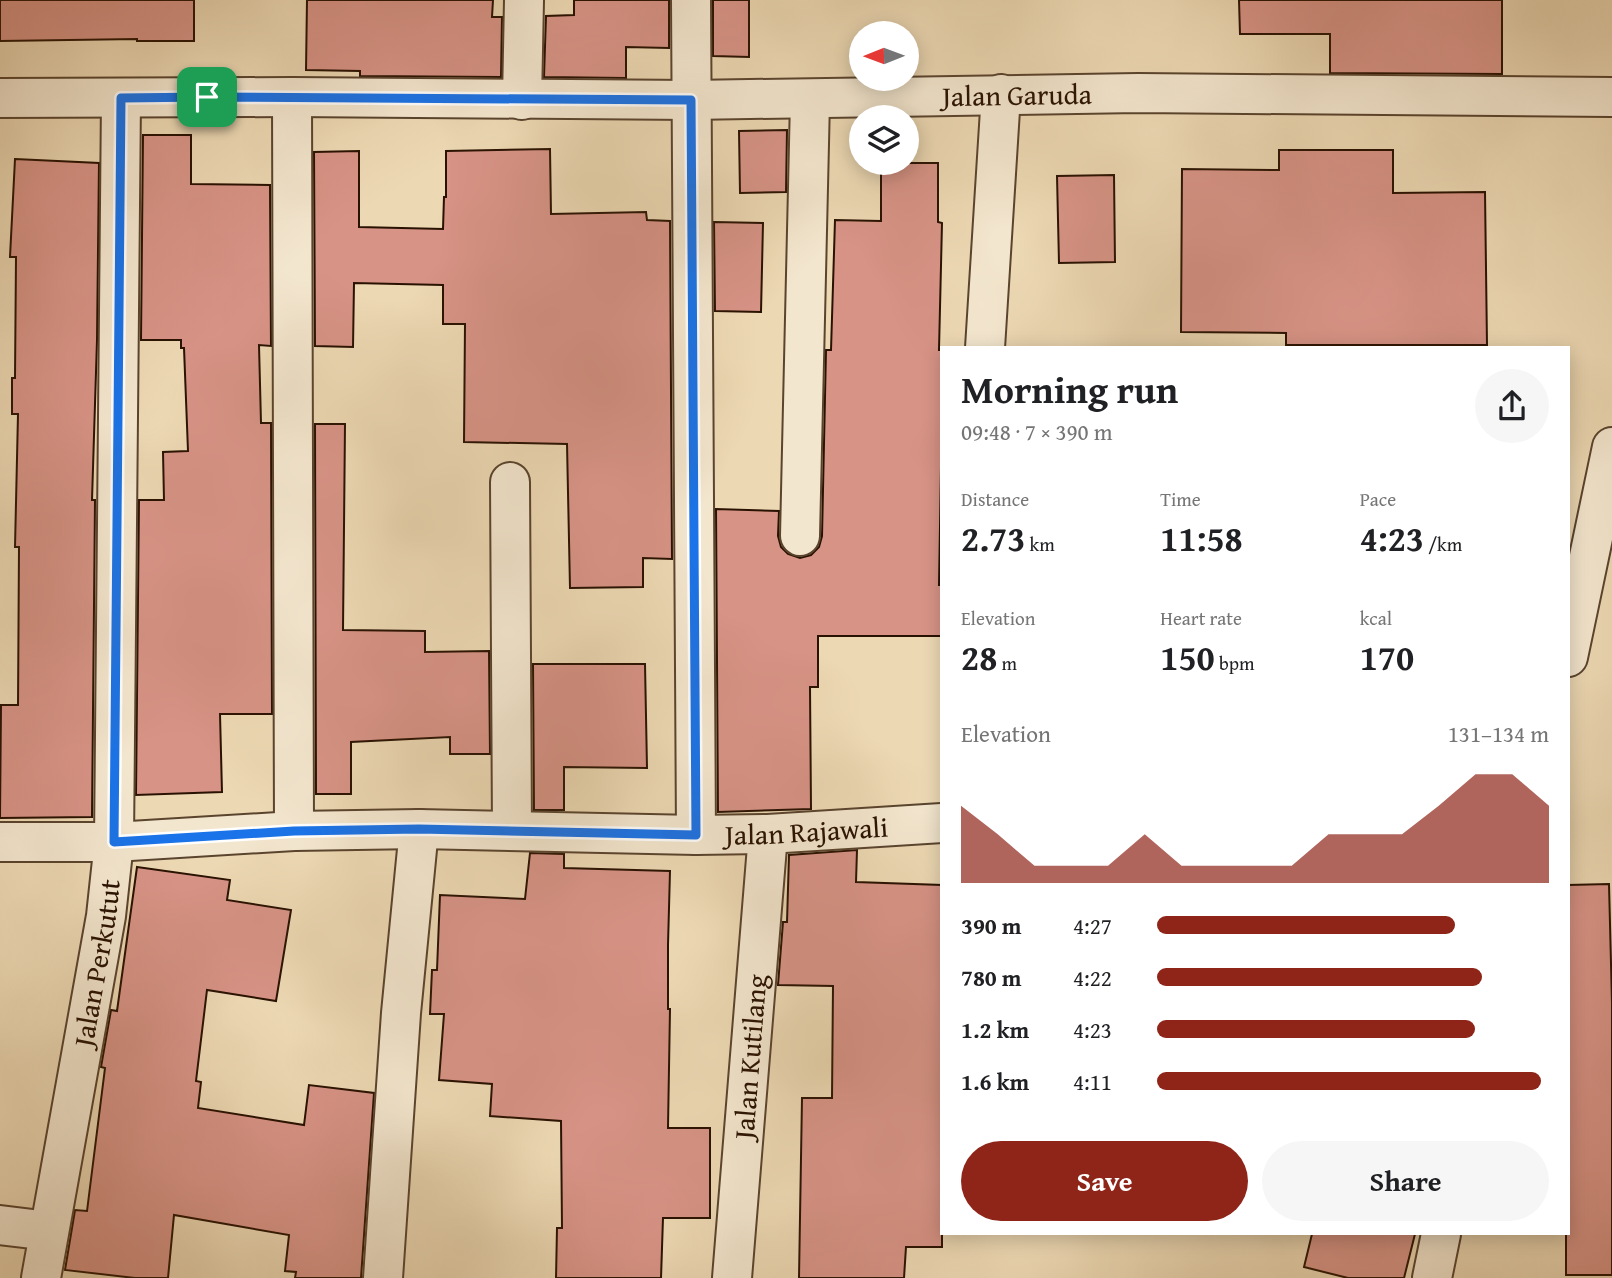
<!DOCTYPE html>
<html lang="en">
<head>
<meta charset="utf-8">
<style>
  :root { --surface:#fff; --page:#f6f6f6; --text:#202124; --muted:#757577; --accent:#8f2418 }
  body { margin:0; font-family:"Gentium Book Plus",serif; background:var(--page); color:var(--text); height:100vh; display:flex; flex-direction:column; font-size:26px; white-space:nowrap }
  * { box-sizing:border-box; margin:0 }
  p { font-size:23px; color:var(--muted) }
  .icon { flex:none; width:38px; height:38px; fill:none; stroke:currentColor; stroke-width:2; stroke-linecap:round; stroke-linejoin:round }
  .map { position:relative; flex:1; overflow:hidden }
  .details { position:absolute; left:940px; top:346px; width:630px; height:889px; display:flex; flex-direction:column; background:var(--surface); border-radius:0px; box-shadow:0 4px 18px #0003 }
  .details>* { flex:none }
  .needle { width:46px; rotate:269deg }
  .fabs { position:absolute; left:849px; top:21px; display:grid; gap:14px }
  .fabs a { display:grid; place-items:center; width:70px; height:70px; border-radius:50%; background:var(--surface); box-shadow:0 4px 18px #0003; font-size:35px }
  .pin { position:absolute; display:grid; place-items:center; width:60px; height:60px; color:#fff; margin:-30px; border-radius:14px; box-shadow:0 4px 10px #0006 }
  .round { display:grid; place-items:center; flex:none; width:74px; height:74px; border-radius:37px; background:var(--page) }
  .overview { display:flex; align-items:center; justify-content:space-between; height:119px; padding:0 21px }
  h1 { font-size:38px; font-weight:700; line-height:52px }
  .stats { display:grid; grid-template-columns:repeat(3,1fr); gap:10px; height:119px; padding:7px 21px }
  .stats div { display:grid; align-content:center }
  .stats b { font-size:35px; font-weight:700 }
  .stats small { font-size:19px; font-weight:400 }
  .stats p { font-size:19px }
  .chart { height:196px; padding:14px 21px }
  .chart p { display:flex; justify-content:space-between }
  .chart svg { width:100%; height:126px; margin-top:7px; fill:var(--accent); opacity:.7 }
  .button { display:flex; gap:14px; margin-top:auto; padding:14px 21px }
  .button a { flex:1; height:80px; border-radius:42px; background:var(--accent); color:#fff; font-size:28px; font-weight:700; line-height:80px; text-align:center }
  .button a+a { background:var(--page); color:var(--text) }
  ul { padding:0 21px; list-style:none; font-size:23px }
  li { display:grid; grid-template-columns:112px 84px 1fr; align-items:center; height:52px }
  li i { height:18px; border-radius:9px; background:var(--accent) }
  .map>svg:first-child { display:block }
  .building { fill:#d79386; stroke:#2a1202; stroke-width:2 }
  .lines { fill:none; stroke-linecap:round; stroke-linejoin:round }
  .minor-casing { stroke:#5a442e; stroke-width:42 }
  .minor { stroke:#f3e6ce; stroke-width:38 }
  .route-casing { stroke:#fff; stroke-width:14 }
  .route { stroke:#1a73e8; stroke-width:9 }
  .labels { text-anchor:middle; stroke-width:5; stroke-linejoin:round; paint-order:stroke }
  .street-label { font-size:28px; fill:#2a1202; stroke:#f3e6ce }
</style>
</head>
<body>
<div class="map">
<svg width="1612" height="1278" viewBox="0 0 1612 1278">
  <rect width="100%" height="100%" fill="#ecd8b3"/>
  <filter id="stains"><feTurbulence type="fractalNoise" baseFrequency=".00286" numOctaves="4"/><feColorMatrix values="0 0 0 0 .2 0 0 0 0 .09 0 0 0 0 .02 0 0 0 .5 -.17"/></filter>
  <radialGradient id="worn" r=".72"><stop offset=".6" stop-color="#630" stop-opacity="0"/><stop offset="1" stop-color="#630" stop-opacity=".3"/></radialGradient>
  <!-- building -->
  <g class="building">
    <polygon points="0,0 194,0 194,41 137,41 137,39 0,41"/>
    <polygon points="307,0 493,0 492,17 502,17 501,77 360,76 360,71 306,70"/>
    <polygon points="574,0 669,0 669,48 626,47 626,78 544,77 546,16 574,15"/>
    <polygon points="713,0 749,0 749,57 713,56"/>
    <polygon points="1239,0 1502,0 1502,74 1330,73 1330,34 1240,34"/>
    <polygon points="787,130 786,192 740,193 739,131"/>
    <polygon points="143,135 191,135 191,184 270,185 271,346 259,345 261,423 271,423 272,714 220,714 222,792 136,795 139,500 164,500 163,452 188,451 184,348 181,348 181,340 141,340"/>
    <polygon points="550,149 551,214 646,212 647,220 670,221 672,559 643,558 643,587 570,588 567,444 464,442 465,324 443,324 443,285 354,283 353,347 315,346 314,152 359,151 359,227 443,229 444,197 446,197 446,151"/>
    <polygon points="1279,150 1393,150 1393,193 1485,192 1487,345 1286,345 1286,333 1181,332 1182,169 1279,170"/>
    <polygon points="15,159 99,163 97,340 92,500 95,500 92,817 0,818 1,705 18,705 19,547 15,547 18,414 12,414 12,378 15,378 16,257 10,257"/>
    <polygon points="881,163 938,163 938,222 942,223 939,350 941,350 942,409 939,585 942,585 942,636 818,636 818,687 810,687 811,809 718,812 716,509 779,511 778,536 781,547 788,554 800,558 811,555 819,547 822,536 826,350 831,350 835,220 881,221"/>
    <polygon points="1114,175 1115,262 1059,263 1057,176"/>
    <polygon points="714,222 763,223 761,312 715,311"/>
    <polygon points="315,424 345,424 343,630 425,631 425,652 489,651 490,754 450,754 450,737 351,742 351,794 316,794"/>
    <polygon points="533,664 645,664 647,768 564,767 564,810 534,810"/>
    <polygon points="857,850 856,882 942,885 942,1247 906,1247 904,1278 799,1278 802,1098 832,1098 833,986 778,985 783,922 787,922 789,855"/>
    <polygon points="530,853 564,854 564,868 670,871 668,945 668,1009 670,1009 668,1128 710,1128 710,1218 663,1218 661,1278 556,1278 557,1228 562,1228 561,1121 490,1116 492,1084 439,1080 444,1014 430,1014 432,970 437,970 440,895 525,899"/>
    <polygon points="137,867 230,880 227,900 291,910 276,1001 207,990 196,1081 201,1082 198,1108 304,1125 309,1085 374,1093 361,1278 295,1278 296,1272 285,1271 289,1235 174,1215 168,1278 135,1278 65,1270 75,1210 87,1211 105,1068 101,1067 111,1010 117,1011"/>
    <polygon points="1609,884 1612,1003 1612,1275 1566,1275 1566,1234 1568,1234 1568,885"/>
    <polygon points="1312,1234 1415,1234 1404,1278 1348,1278 1304,1267"/>
  </g>
  <g class="lines">
    <!-- minor casing -->
    <g class="minor-casing">
      <g id="minor">
        <polyline points="691,0 696,835"/>
        <polyline points="292,97 294,831"/>
        <path id="s1" d="M0,98L292,97L691,100L1138,93L1612,97"/>
        <polyline points="522,100 524,0"/>
        <polyline points="985,348 1001,94"/>
        <polyline points="510,482 512,830"/>
        <polyline points="800,536 810,100"/>
        <polyline points="1568,657 1612,447"/>
        <path id="s2" d="M0,842H114L294,831L419,829L696,835L768,834L942,823"/>
        <polyline points="0,1225 49,1231"/>
        <path id="s3" d="M41,1278L106,916L114,842L121,98"/>
        <polyline points="383,1278 401,1013 419,829"/>
        <path id="s4" d="M732,1278L768,834"/>
        <polyline points="1432,1278 1441,1234"/>
      </g>
    </g>
    <!-- minor -->
    <use href="#minor" class="minor"/>
  </g>
  <g class="lines">
    <!-- route casing -->
    <g class="route-casing">
      <polygon id="route" points="207,97 691,100 696,835 419,829 294,831 114,842 121,98"/>
    </g>
    <!-- route -->
    <use href="#route" class="route"/>
  </g>
  <g class="labels">
    <!-- street labels -->
    <g class="street-label">
      <text dy="10" stroke="none"><textPath href="#s1" startOffset="1017">Jalan Garuda</textPath></text>
      <text dy="10" stroke="none"><textPath href="#s2" startOffset="807">Jalan Rajawali</textPath></text>
      <text dy="10" stroke="none"><textPath href="#s3" startOffset="320">Jalan Perkutut</textPath></text>
      <text dy="10" stroke="none"><textPath href="#s4" startOffset="222">Jalan Kutilang</textPath></text>
    </g>
  </g>
  <rect width="100%" height="100%" filter="url(#stains)"/>
  <rect width="100%" height="100%" fill="url(#worn)"/>
</svg>
<div class="fabs">
<a><svg class="needle" viewBox="-14 -14 28 28"><path d="M0-13l5 13h-10z" fill="#e53935"/><path d="M0 13l5-13h-10z" fill="#757577"/></svg></a>
<a><svg class="icon" aria-label="layers" viewBox="0 0 24 24"><path d="M12 4l9 5-9 5-9-5zM3 14l9 5 9-5"/></svg></a>
</div>
<div class="pin" style="left:207px;top:97px;background:#1e9e55"><svg class="icon" aria-label="arrive" viewBox="0 0 24 24"><path d="M6 21V4h12l-3 4 3 4H6"/></svg></div>
<section class="details">
<div class="overview"><div><h1>Morning run</h1><p>09:48 · 7 × 390 m</p></div><a class="round"><svg class="icon" aria-label="share" viewBox="0 0 24 24"><path d="M12 15V3M7 8l5-5 5 5M5 13v7h14v-7"/></svg></a></div>
<div class="stats">
<div><p>Distance</p><b>2.73<small> km</small></b></div>
<div><p>Time</p><b>11:58</b></div>
<div><p>Pace</p><b>4:23<small> /km</small></b></div>
</div>
<div class="stats">
<div><p>Elevation</p><b>28<small> m</small></b></div>
<div><p>Heart rate</p><b>150<small> bpm</small></b></div>
<div><p>kcal</p><b>170</b></div>
</div>
<div class="chart"><p><span>Elevation</span>131–134 m</p>
<svg viewBox="0 0 160 44" preserveAspectRatio="none"><path d="M0 44V17L10 27L20 38L30 38L40 38L50 27L60 38L70 38L80 38L90 38L100 27L110 27L120 27L130 17L140 6L150 6L160 17V44z"/></svg>
</div>
<ul>
<li><b>390 m</b>4:27<i style="width:76%"></i></li>
<li><b>780 m</b>4:22<i style="width:83%"></i></li>
<li><b>1.2 km</b>4:23<i style="width:81%"></i></li>
<li><b>1.6 km</b>4:11<i style="width:98%"></i></li>
</ul>
<div class="button"><a>Save</a><a>Share</a></div>
</section>
</div>
</body>
</html>
